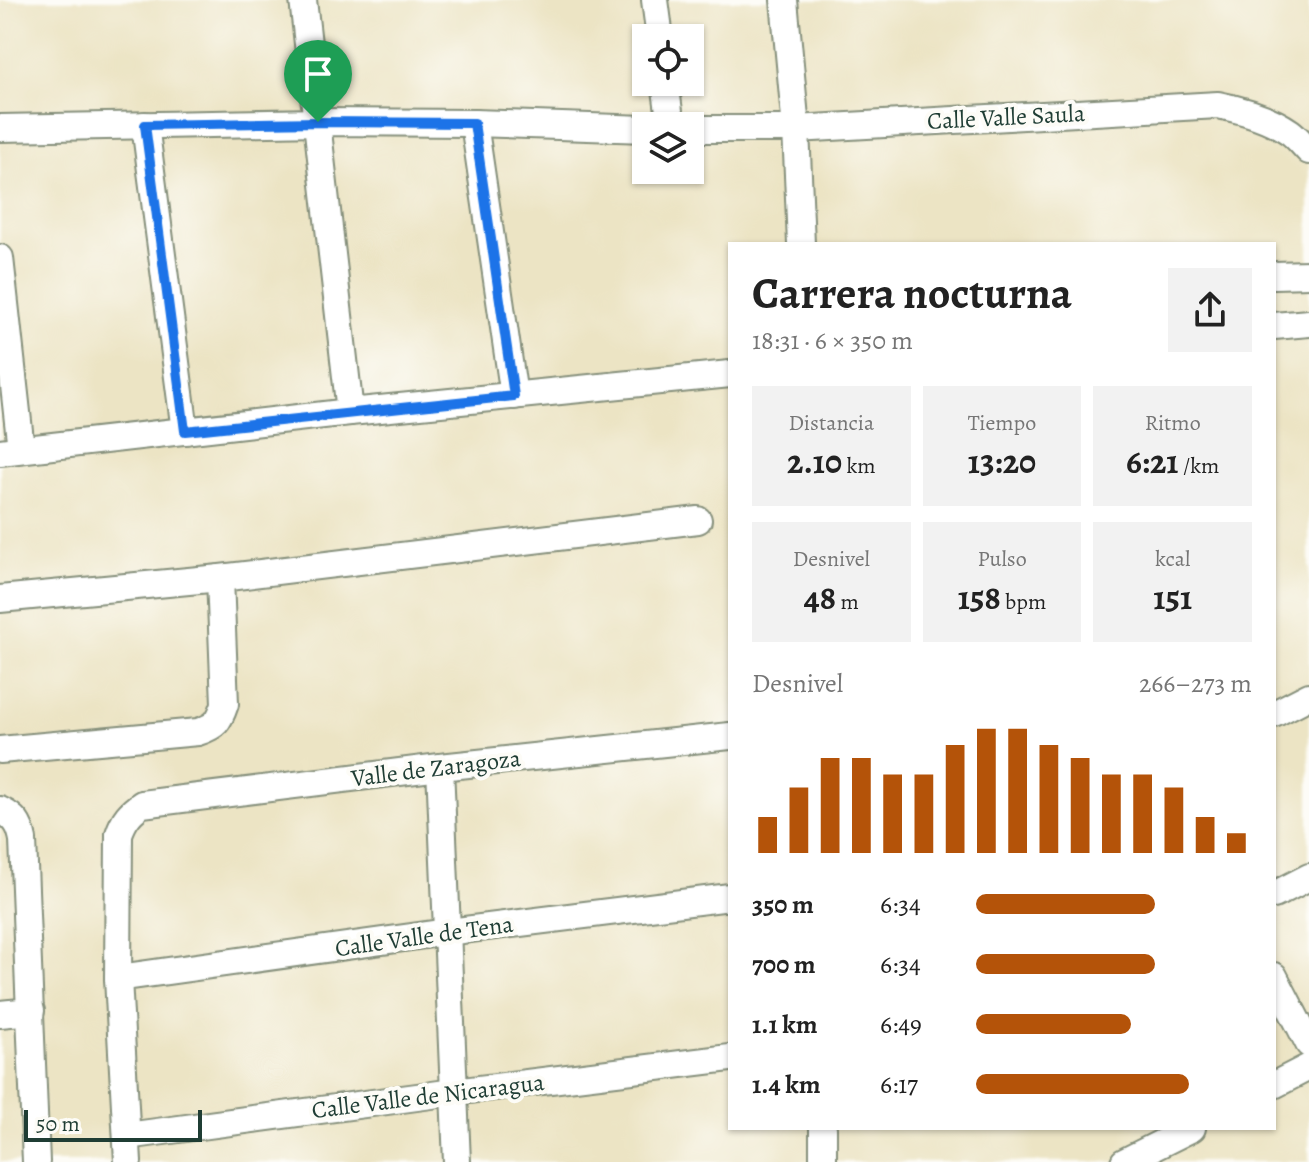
<!DOCTYPE html>
<html lang="es">
<head>
<meta charset="utf-8">
<style>
  :root { --surface:#fff; --page:#f2f2f2; --text:#222; --muted:#767676; --accent:#b45309 }
  body { margin:0; font-family:Alegreya,serif; background:var(--page); color:var(--text); height:100vh; display:flex; flex-direction:column; font-size:30px; white-space:nowrap }
  * { box-sizing:border-box; margin:0 }
  p { font-size:26px; color:var(--muted) }
  .icon { flex:none; width:44px; height:44px; fill:none; stroke:currentColor; stroke-width:2; stroke-linecap:round; stroke-linejoin:round }
  .map { position:relative; flex:1; overflow:hidden }
  .details { position:absolute; left:728px; top:242px; width:548px; height:888px; display:flex; flex-direction:column; background:var(--surface); border-radius:0px; box-shadow:0 2px 6px #0004 }
  .details>* { flex:none }
  .tools { position:absolute; left:632px; top:24px; display:grid; gap:16px }
  .tools a { display:grid; place-items:center; width:72px; height:72px; border-radius:0px; background:var(--surface); box-shadow:0 2px 6px #0004; font-size:40px }
  .scale { position:absolute; left:24px; bottom:20px; width:178px; box-sizing:border-box; padding-left:8px; border:4px solid #1f3d34; border-top:0; font-size:22px; line-height:28px; white-space:nowrap; color:#1f3d34; -webkit-text-stroke:6px #fdfcf7; paint-order:stroke }
  .pin { position:absolute; display:grid; place-items:center; width:68px; height:68px; color:#fff; margin:-82px -34px; border-radius:50% 50% 50% 0; rotate:-45deg; box-shadow:0 0 8px #0007 }
  .pin .icon { rotate:45deg }
  .round { display:grid; place-items:center; flex:none; width:84px; height:84px; border-radius:0px; background:var(--page) }
  .overview { display:flex; align-items:center; justify-content:space-between; height:136px; padding:0 24px }
  h1 { font-size:44px; font-weight:700; line-height:60px }
  .metrics { display:grid; grid-template-columns:repeat(3,1fr); gap:12px; height:136px; padding:8px 24px }
  .metrics div { display:grid; align-content:center; border-radius:0px; background:var(--page); text-align:center }
  .metrics b { font-size:34px; font-weight:700 }
  .metrics small { font-size:22px; font-weight:400 }
  .metrics p { font-size:22px }
  .chart { height:224px; padding:16px 24px }
  .chart p { display:flex; justify-content:space-between }
  .chart svg { width:100%; height:144px; margin-top:8px; stroke:var(--accent); stroke-width:6 }
  ul { padding:0 24px; list-style:none; font-size:26px }
  li { display:grid; grid-template-columns:128px 96px 1fr; align-items:center; height:60px }
  li i { height:20px; border-radius:10px; background:var(--accent) }
  .map>svg:first-child { display:block }
  .lines { fill:none; stroke-linecap:round; stroke-linejoin:round }
  .minor-casing { stroke:#86907c; stroke-width:30 }
  .minor { stroke:#fff; stroke-width:26 }
  .route-casing { stroke:#fff; stroke-width:16 }
  .route { stroke:#1a73e8; stroke-width:10 }
  .labels { text-anchor:middle; stroke-width:8; stroke-linejoin:round; paint-order:stroke }
  .street-label { font-size:24px; fill:#1f3d34; stroke:#fdfcf7 }
</style>
</head>
<body>
<div class="map">
<svg width="1309" height="1162" viewBox="0 0 1309 1162">
  <rect width="100%" height="100%" fill="#fdfcf7"/>
  <filter id="ink" filterUnits="userSpaceOnUse"><feTurbulence type="fractalNoise" baseFrequency=".0125" numOctaves="2"/><feDisplacementMap in="SourceGraphic" scale="16" xChannelSelector="R" yChannelSelector="G"/><feConvolveMatrix kernelMatrix="1 2 1 2 8 2 1 2 1" color-interpolation-filters="sRGB"/></filter>
  <filter id="wash" filterUnits="userSpaceOnUse"><feTurbulence type="fractalNoise" baseFrequency=".006" numOctaves="4" result="noise"/><feDisplacementMap in="SourceGraphic" scale="32" xChannelSelector="R" yChannelSelector="G"/><feGaussianBlur stdDeviation="1.8" result="paint"/><feColorMatrix in="noise" values="0 0 0 0 0 0 0 0 0 0 0 0 0 0 0 0 0 1.4 0 .05"/><feComposite in="paint" operator="in"/></filter>
  <g filter="url(#wash)">
    <rect width="100%" height="100%" fill="#ece4c4"/>
  </g>
  <g filter="url(#ink)">
    <g class="lines">
      <!-- minor casing -->
      <g class="minor-casing">
        <g id="minor">
          <polyline points="303,0 350,412"/>
          <polyline points="655,0 660,38"/>
          <polyline points="784,0 796,129 801,244"/>
          <polyline points="665,82 671,126"/>
          <polyline points="474,123 514,396"/>
          <polyline points="145,125 185,431"/>
          <polyline points="0,128 318,122 474,123 646,129"/>
          <path d="M690,129H796L1218,105C1243,110 1269,117 1290,132C1297,137 1303,145 1309,151"/>
          <polyline points="0,258 21,449"/>
          <polyline points="1274,275 1309,274"/>
          <polyline points="1274,326 1309,323"/>
          <polyline points="0,452 350,412 730,374"/>
          <polyline points="0,599 220,578 698,520"/>
          <polyline points="1274,714 1309,696"/>
          <path d="M0,750L198,732C216,726 219,722 225,704L220,578"/>
          <polyline points="440,767 457,1162"/>
          <path d="M0,810C15,817 20,824 23,840L36,1162"/>
          <polyline points="1274,895 1309,877"/>
          <polyline points="1274,976 1309,1044"/>
          <polyline points="118,978 447,932 730,897"/>
          <polyline points="0,1014 31,1011"/>
          <polyline points="1274,1085 1309,1067"/>
          <polyline points="823,1128 823,1162"/>
          <polyline points="127,1136 454,1092 730,1058"/>
          <path d="M128,1162L118,978L119,834C124,819 130,812 142,804L440,767L730,736"/>
          <polyline points="1124,1162 1192,1128"/>
        </g>
      </g>
      <!-- minor -->
      <use href="#minor" class="minor"/>
    </g>
  </g>
  <g class="lines" filter="url(#ink)">
    <!-- route casing -->
    <g class="route-casing">
      <polygon id="route" points="318,122 474,123 514,396 185,431 145,125"/>
    </g>
    <!-- route -->
    <use href="#route" class="route"/>
  </g>
  <g class="labels">
    <!-- street labels -->
    <g class="street-label">
      <text transform="translate(1006 117) rotate(-3)" y="8">Calle Valle Saula</text>
      <text transform="translate(436 768) rotate(-7)" y="8">Valle de Zaragoza</text>
      <text transform="translate(424 936) rotate(-8)" y="8">Calle Valle de Tena</text>
      <text transform="translate(428 1096) rotate(-7)" y="8">Calle Valle de Nicaragua</text>
    </g>
  </g>
</svg>
<div class="tools">
<a><svg class="icon" aria-label="locate" viewBox="0 0 24 24"><circle cx="12" cy="12" r="6"/><path d="M12 2v4M12 18v4M2 12h4M18 12h4"/></svg></a>
<a><svg class="icon" aria-label="layers" viewBox="0 0 24 24"><path d="M12 4l9 5-9 5-9-5zM3 14l9 5 9-5"/></svg></a>
</div>
<div class="scale">50 m</div>
<div class="pin" style="left:318px;top:122px;background:#1e9e55"><svg class="icon" aria-label="arrive" viewBox="0 0 24 24"><path d="M6 21V4h12l-3 4 3 4H6"/></svg></div>
<section class="details">
<div class="overview"><div><h1>Carrera nocturna</h1><p>18:31 · 6 × 350 m</p></div><a class="round"><svg class="icon" aria-label="share" viewBox="0 0 24 24"><path d="M12 15V3M7 8l5-5 5 5M5 13v7h14v-7"/></svg></a></div>
<div class="metrics">
<div><p>Distancia</p><b>2.10<small> km</small></b></div>
<div><p>Tiempo</p><b>13:20</b></div>
<div><p>Ritmo</p><b>6:21<small> /km</small></b></div>
</div>
<div class="metrics">
<div><p>Desnivel</p><b>48<small> m</small></b></div>
<div><p>Pulso</p><b>158<small> bpm</small></b></div>
<div><p>kcal</p><b>151</b></div>
</div>
<div class="chart"><p><span>Desnivel</span>266–273 m</p>
<svg viewBox="0 0 160 44" preserveAspectRatio="none"><path d="M5 44V33M15 44V24M25 44V15M35 44V15M45 44V20M55 44V20M65 44V11M75 44V6M85 44V6M95 44V11M105 44V15M115 44V20M125 44V20M135 44V24M145 44V33M155 44V38"/></svg>
</div>
<ul>
<li><b>350 m</b>6:34<i style="width:65%"></i></li>
<li><b>700 m</b>6:34<i style="width:65%"></i></li>
<li><b>1.1 km</b>6:49<i style="width:56%"></i></li>
<li><b>1.4 km</b>6:17<i style="width:77%"></i></li>
</ul>
</section>
</div>
</body>
</html>
